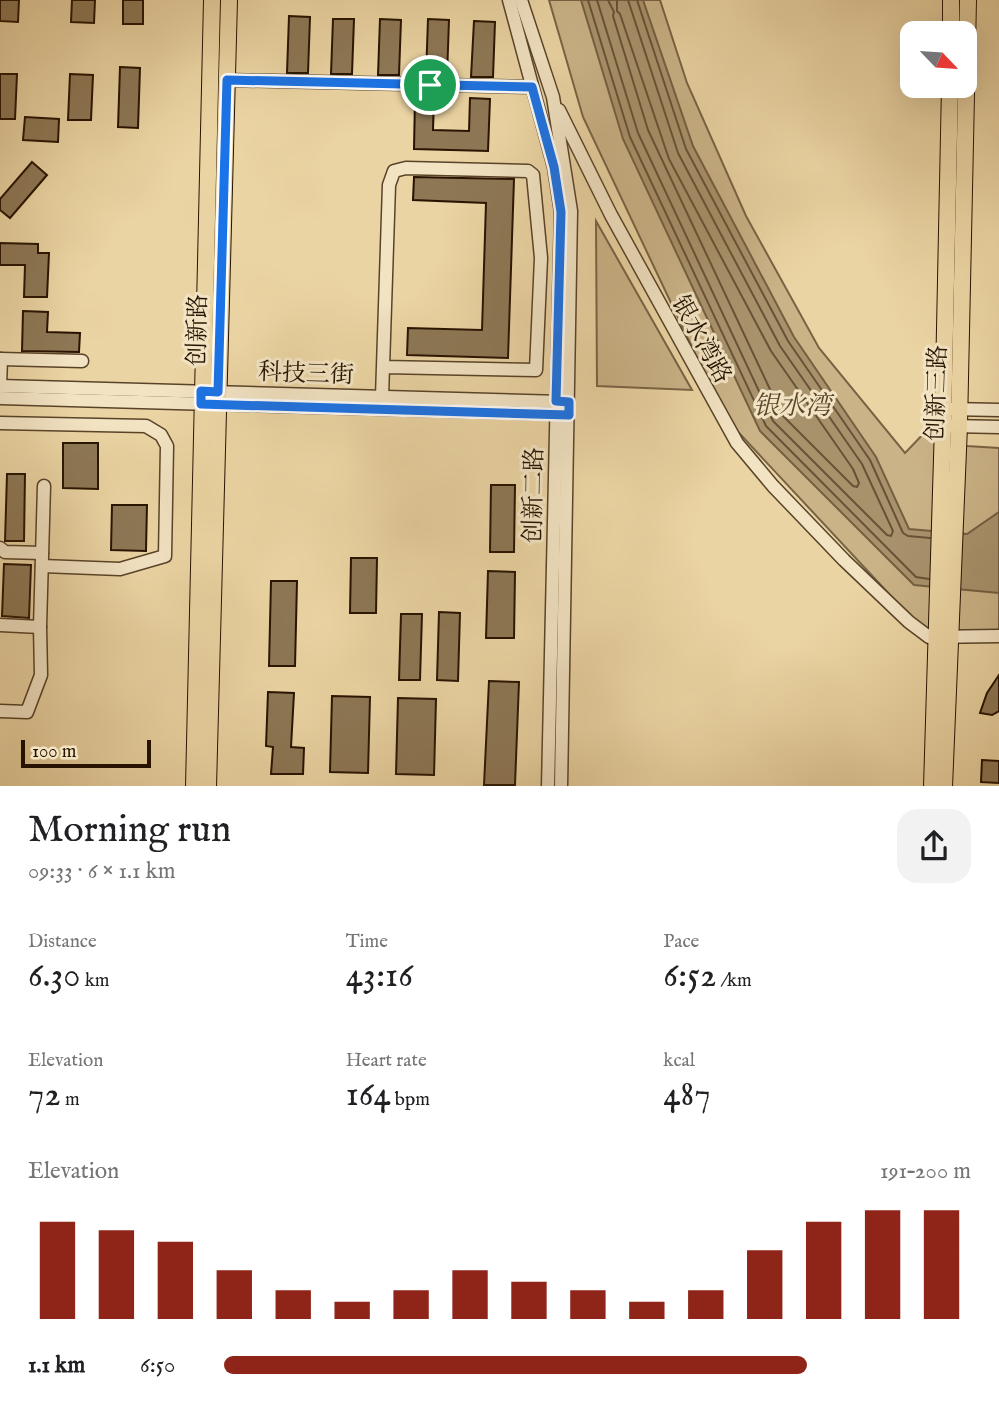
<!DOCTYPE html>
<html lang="en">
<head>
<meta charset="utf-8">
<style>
  :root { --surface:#fff; --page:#f2f2f2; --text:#202124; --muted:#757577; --accent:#8f2418 }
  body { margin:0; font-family:"IM FELL English","Noto Serif SC",serif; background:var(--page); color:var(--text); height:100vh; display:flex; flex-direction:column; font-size:26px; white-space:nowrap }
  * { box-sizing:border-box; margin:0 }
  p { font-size:23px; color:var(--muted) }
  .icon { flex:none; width:38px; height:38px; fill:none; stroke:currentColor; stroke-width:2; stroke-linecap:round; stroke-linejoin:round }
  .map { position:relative; height:786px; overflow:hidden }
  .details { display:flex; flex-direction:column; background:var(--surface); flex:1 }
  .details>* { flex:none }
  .needle { width:46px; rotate:115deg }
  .tools { position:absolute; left:900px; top:21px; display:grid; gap:14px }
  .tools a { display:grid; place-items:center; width:77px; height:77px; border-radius:14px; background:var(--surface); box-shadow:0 7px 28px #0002; font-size:35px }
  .scale { position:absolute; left:21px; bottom:18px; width:130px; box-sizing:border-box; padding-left:7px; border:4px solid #271300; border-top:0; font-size:19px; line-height:24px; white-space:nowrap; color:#271300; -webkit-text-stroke:5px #f2e3c3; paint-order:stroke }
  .pin { position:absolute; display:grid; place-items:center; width:60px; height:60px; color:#fff; margin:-30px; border:4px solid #fff; border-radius:50%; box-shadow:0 2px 7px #0007 }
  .round { display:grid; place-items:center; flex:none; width:74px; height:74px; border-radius:21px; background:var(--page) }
  .summary { display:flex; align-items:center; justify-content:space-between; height:119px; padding:0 28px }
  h1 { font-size:38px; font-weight:600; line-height:52px }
  .figures { display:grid; grid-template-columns:repeat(3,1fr); gap:10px; height:119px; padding:7px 28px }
  .figures div { display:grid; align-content:center }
  .figures b { font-size:35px; font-weight:600 }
  .figures small { font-size:19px; font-weight:400 }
  .figures p { font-size:19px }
  .chart { height:196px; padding:14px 28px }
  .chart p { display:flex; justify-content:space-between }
  .chart svg { width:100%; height:126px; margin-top:7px; stroke:var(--accent); stroke-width:6 }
  ul { padding:0 28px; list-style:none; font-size:23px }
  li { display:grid; grid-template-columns:112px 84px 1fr; align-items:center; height:52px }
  li i { height:18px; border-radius:9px; background:var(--accent) }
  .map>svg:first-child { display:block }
  .green { fill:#cab387; stroke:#786344; stroke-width:2 }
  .water { fill:#a8926c; stroke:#745f41; stroke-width:2 }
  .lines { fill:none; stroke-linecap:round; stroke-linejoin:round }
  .shore { stroke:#685236; stroke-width:2 }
  .building { fill:#8d7755; stroke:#271300; stroke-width:2 }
  .minor-casing { stroke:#584329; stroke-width:15 }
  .major-casing { stroke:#271300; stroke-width:18 }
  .minor { stroke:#f2e3c3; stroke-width:12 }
  .major { stroke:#ebd4a3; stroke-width:16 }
  .route-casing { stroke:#fff; stroke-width:14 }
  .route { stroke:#1a73e8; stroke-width:9 }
  .labels { text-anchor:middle; stroke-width:6; stroke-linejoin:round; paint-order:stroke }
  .street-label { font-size:24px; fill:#271300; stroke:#f2e3c3 }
  .water-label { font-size:26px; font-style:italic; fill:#5b462b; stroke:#f2e3c3 }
</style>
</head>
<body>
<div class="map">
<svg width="999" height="787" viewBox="0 0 999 787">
  <rect width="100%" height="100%" fill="#ebd4a3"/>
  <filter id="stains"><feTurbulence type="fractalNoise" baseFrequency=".00286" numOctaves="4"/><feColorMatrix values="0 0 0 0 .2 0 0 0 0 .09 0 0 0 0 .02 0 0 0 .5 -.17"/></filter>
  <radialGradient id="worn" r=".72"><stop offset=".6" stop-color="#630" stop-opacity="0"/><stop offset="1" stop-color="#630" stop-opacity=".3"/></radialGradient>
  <!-- green -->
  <g class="green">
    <polygon points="549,0 660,0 687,83 746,216 819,348 905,453 929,428 967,446 999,448 999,631 936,631 919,626 726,419 583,117"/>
    <polygon points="596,221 692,390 597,386"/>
  </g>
  <!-- water -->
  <polygon class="water" points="581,0 643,0 693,146 794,337 876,457 909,529 967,534 999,512 999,593 914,585 760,431 623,139"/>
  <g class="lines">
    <!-- shore -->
    <g class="shore">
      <polyline points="588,0 630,137 766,426 916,577 929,579"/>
      <polyline points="597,0 638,133 773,421 887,535 891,536 893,531 862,464 780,346 678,153 628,0"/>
      <polyline points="608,0 614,12 613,16 648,130 782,415 853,486 857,487 859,483 853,469 771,351 669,159 620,14 617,11 617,0"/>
      <polyline points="637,0 686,149 788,341 870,460 903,533 908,536 930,538"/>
    </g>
  </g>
  <!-- building -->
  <g class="building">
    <polygon points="0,0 19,0 18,22 0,21"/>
    <polygon points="72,0 95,0 94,23 71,22"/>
    <rect x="123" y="0" width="20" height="24"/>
    <polygon points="289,16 310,17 308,73 287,73"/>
    <polygon points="333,19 354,19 352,74 331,74"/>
    <polygon points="380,19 401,20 399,75 378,75"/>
    <polygon points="428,19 449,20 447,76 426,76"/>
    <polygon points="474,21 495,22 493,77 471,77"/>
    <polygon points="120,67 140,68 138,128 118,127"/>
    <polygon points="0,74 17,74 15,119 0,119"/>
    <polygon points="70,74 93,75 91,120 68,120"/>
    <polygon points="415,98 434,98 433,130 469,131 470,98 490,99 488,151 414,149"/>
    <polygon points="25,117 59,119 58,142 23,140"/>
    <polygon points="32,162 47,175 10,218 0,210 0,199"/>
    <polygon points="414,177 514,179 508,358 407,355 408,328 482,330 486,203 413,200"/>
    <polygon points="0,243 38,244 38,253 49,253 47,297 24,297 25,265 0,265"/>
    <polygon points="23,311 48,312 47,332 80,333 79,352 22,351"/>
    <polygon points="63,443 98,443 98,489 63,488"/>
    <polygon points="7,474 25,474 24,541 5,541"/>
    <polygon points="491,485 515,485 514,552 490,552"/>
    <polygon points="112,505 147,505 146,551 111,550"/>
    <polygon points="351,558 377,558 376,613 350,613"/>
    <polygon points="4,564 31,565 29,618 2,616"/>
    <polygon points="488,571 515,572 514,638 486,638"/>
    <polygon points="271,581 297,581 295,666 269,666"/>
    <polygon points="439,612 460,613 458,681 437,680"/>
    <polygon points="401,614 422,614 420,680 399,680"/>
    <polygon points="999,675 999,711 992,715 980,713 987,693"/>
    <polygon points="489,681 519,682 515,785 484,785"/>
    <polygon points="268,692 294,693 291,747 304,748 303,774 271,774 273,747 266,746"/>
    <polygon points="332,696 370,697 368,773 330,772"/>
    <polygon points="398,698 436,699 434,775 396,774"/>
    <polygon points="982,760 999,761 999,783 981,782"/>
  </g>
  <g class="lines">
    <!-- minor casing -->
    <g class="minor-casing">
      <g id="minor">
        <polyline points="509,0 554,167 561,212 548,787"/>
        <polyline points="521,0 553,97 571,211 561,787"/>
        <polyline points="227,80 532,87"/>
        <polyline points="559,110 611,215 737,443 773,486 844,560 909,622 929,637 999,636"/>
        <polyline points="0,359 82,361"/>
        <polyline points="0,386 562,402"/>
        <polyline points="0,386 1,359"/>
        <polyline points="382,397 389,185 394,171 406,168 528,171 533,175 541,258 536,370 383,367"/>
        <polyline points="0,398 563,414"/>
        <polyline points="950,409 999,410"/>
        <polyline points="0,423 146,426 161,435 167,446 165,556 120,569 42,566"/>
        <polyline points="951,426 999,427"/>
        <polyline points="0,548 5,552 42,553"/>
        <polyline points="0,625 40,627 44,486"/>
        <polyline points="0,711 27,712 41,675 40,627"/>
      </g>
    </g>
    <!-- major casing -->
    <g class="major-casing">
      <g id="major">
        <polyline points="951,33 951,0"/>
        <polyline points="194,787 212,0"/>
        <polyline points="208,787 229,0"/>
        <polyline points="932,787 943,426 950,86"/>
        <polyline points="944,787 959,426 968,0"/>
      </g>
    </g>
    <!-- minor -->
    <use href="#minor" class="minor"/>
    <!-- major -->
    <use href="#major" class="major"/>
  </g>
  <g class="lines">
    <!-- route casing -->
    <g class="route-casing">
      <polygon id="route" points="227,80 532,87 554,167 561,212 556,401 569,402 569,415 201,404 201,391 218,392"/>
    </g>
    <!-- route -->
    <use href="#route" class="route"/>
  </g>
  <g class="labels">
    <!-- street labels -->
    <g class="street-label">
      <text transform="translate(197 330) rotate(-89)" y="8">创新路</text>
      <text transform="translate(702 339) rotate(61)" y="8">银水湾路</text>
      <text transform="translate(306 373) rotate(2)" y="8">科技三街</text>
      <text transform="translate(936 393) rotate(-88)" y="8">创新三路</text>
      <text transform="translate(533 495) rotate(-89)" y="8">创新二路</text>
    </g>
    <!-- water labels -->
    <g class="water-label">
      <text x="792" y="414">银水湾</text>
    </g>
  </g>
  <rect width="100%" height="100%" filter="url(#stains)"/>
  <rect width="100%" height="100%" fill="url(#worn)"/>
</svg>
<div class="tools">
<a><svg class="needle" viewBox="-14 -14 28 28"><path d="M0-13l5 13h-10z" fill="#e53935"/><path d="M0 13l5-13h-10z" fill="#757577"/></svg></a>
</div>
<div class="scale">100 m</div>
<div class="pin" style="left:430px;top:85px;background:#1e9e55"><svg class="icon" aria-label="arrive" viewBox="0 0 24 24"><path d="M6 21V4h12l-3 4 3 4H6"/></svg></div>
</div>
<section class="details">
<div class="summary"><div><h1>Morning run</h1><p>09:33 · 6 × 1.1 km</p></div><a class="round"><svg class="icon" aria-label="share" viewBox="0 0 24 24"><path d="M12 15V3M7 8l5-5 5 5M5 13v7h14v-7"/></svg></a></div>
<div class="figures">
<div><p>Distance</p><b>6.30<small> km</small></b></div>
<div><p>Time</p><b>43:16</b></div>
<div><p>Pace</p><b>6:52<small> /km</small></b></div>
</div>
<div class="figures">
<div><p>Elevation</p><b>72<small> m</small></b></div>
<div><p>Heart rate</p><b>164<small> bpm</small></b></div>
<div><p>kcal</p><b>487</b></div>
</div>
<div class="chart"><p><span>Elevation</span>191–200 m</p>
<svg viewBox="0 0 160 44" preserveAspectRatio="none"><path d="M5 44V10M15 44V13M25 44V17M35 44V27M45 44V34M55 44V38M65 44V34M75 44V27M85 44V31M95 44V34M105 44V38M115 44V34M125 44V20M135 44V10M145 44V6M155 44V6"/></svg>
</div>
<ul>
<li><b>1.1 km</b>6:50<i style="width:78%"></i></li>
</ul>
</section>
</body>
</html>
